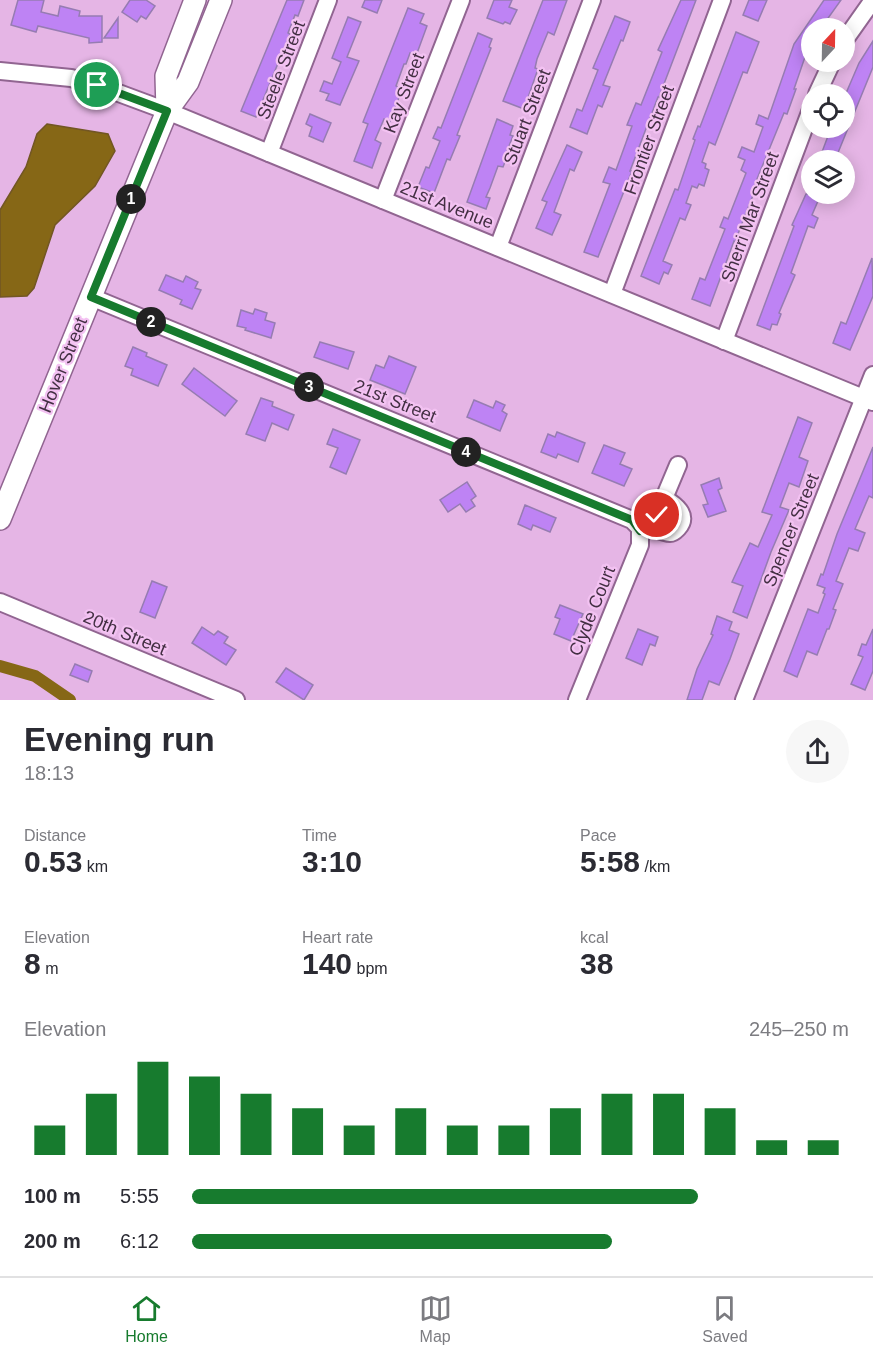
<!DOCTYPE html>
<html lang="en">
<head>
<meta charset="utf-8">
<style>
  :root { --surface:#fff; --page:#f7f7f7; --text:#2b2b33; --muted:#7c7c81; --line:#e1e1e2; --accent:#177b2e }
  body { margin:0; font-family:Arial,sans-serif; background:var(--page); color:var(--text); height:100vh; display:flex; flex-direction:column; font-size:22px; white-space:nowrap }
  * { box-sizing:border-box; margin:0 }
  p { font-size:20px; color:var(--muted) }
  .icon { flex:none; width:33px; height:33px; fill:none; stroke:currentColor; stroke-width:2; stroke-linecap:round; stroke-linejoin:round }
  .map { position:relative; height:700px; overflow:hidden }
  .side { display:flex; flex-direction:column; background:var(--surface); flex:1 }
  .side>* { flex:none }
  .needle { width:39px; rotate:22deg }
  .tools { position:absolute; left:801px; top:18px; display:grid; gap:12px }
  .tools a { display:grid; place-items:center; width:54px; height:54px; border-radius:50%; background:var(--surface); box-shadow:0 3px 15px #0003; font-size:30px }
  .pin { position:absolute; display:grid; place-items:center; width:51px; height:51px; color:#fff; margin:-26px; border:3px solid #fff; border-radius:50%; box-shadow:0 2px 6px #0007 }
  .km { position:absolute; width:30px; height:30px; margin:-15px; border-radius:50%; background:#222; color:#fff; font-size:16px; line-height:30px; text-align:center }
  .round { display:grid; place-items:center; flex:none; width:63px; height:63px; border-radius:32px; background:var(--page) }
  .headline { display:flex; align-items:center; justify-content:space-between; height:102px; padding:0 24px }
  h1 { font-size:33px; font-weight:700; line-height:45px }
  .metrics { display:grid; grid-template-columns:repeat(3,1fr); gap:9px; height:102px; padding:6px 24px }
  .metrics div { display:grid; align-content:center }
  .metrics b { font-size:30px; font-weight:700 }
  .metrics small { font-size:16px; font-weight:400 }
  .metrics p { font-size:16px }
  .chart { height:168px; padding:12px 24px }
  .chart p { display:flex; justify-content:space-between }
  .chart svg { width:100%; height:108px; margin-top:6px; stroke:var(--accent); stroke-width:6 }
  ul { padding:0 24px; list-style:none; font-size:20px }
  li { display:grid; grid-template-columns:96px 72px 1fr; align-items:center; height:45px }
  li i { height:15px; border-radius:8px; background:var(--accent) }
  .menu { display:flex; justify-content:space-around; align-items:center; height:84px; border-top:2px solid var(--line); background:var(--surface); font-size:16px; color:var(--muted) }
  .menu a { display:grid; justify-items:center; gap:3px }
  .menu .current { color:var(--accent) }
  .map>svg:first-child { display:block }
  .water { fill:#866716; stroke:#725624; stroke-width:1.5 }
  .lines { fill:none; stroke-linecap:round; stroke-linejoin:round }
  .canal { stroke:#866716; stroke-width:12 }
  .building { fill:#be83f4; stroke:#967cb2; stroke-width:1.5 }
  .minor-casing { stroke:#916591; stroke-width:20 }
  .major-casing { stroke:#916591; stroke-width:24 }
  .minor { stroke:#fff; stroke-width:16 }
  .major { stroke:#fff; stroke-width:21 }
  .route-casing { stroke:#fff; stroke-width:12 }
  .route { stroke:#177b2e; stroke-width:8 }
  .labels { text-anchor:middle; stroke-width:4.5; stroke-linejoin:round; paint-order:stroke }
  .street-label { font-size:18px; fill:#432f43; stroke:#f3c2f2 }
</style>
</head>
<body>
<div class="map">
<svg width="873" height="700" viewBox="0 0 873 700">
  <rect width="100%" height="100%" fill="#e5b5e5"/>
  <!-- water -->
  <polygon class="water" points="47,124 108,134 115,151 95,186 55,225 34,288 27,296 0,297 0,210 26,167 37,134"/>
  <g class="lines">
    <!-- canal -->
    <polyline class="canal" points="0,666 35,676 70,700"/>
  </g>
  <!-- building -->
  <g class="building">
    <polygon points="18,0 44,0 41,12 58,16 60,6 80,11 79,16 102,16 102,42 89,43 89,38 38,26 36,32 11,25"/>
    <polygon points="130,0 146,0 155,6 146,19 141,16 137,22 122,12"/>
    <polygon points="287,0 304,0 298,16 295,15 288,33 290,34 256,117 241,111"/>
    <polygon points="365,0 382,0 377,13 362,7"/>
    <polygon points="494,0 512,0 509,7 517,10 510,24 505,22 503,24 487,18"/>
    <polygon points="543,0 567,0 554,35 548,32 537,59 535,68 538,69 524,109 503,101"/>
    <polygon points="681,0 696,0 659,97 658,97 630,171 632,171 598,257 584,252 610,184 603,182 609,167 616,170 632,126 627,125 636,103 641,105 662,52 658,50"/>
    <polygon points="749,0 767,0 758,21 743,15"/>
    <polygon points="824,0 841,0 821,28 812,28 812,46 806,54 794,89 796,89 787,114 784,113 755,184 757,185 744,218 735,242 734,241 710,306 692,299 700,278 705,280 725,229 720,227 724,217 728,219 746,173 741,170 745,160 738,157 742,147 754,152 763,127 756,124 759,115 768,119 794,44"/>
    <polygon points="408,8 424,14 420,23 427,26 416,56 410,53 406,64 404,64 396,86 402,89 390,122 384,119 375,140 381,143 372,168 354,161 368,124 363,122"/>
    <polygon points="615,16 630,22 623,41 621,40 603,85 610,87 602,107 598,105 587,134 570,127 577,109 582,111 598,70 593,68"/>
    <polygon points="348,17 361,22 347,57 359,61 340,105 326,100 329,94 320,91 324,81 332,84 341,62 332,58"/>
    <polygon points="118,18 118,38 104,38"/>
    <polygon points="736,32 759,42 747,73 743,72 715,145 709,142 702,162 706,164 705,168 709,170 704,186 699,184 697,188 692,186 686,203 691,205 685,220 680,218 663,261 672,265 668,274 664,272 659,284 641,276 675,189 678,190 695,140 693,139 698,126 700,127"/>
    <polygon points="478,33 492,39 489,47 491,48 457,135 460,136 450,160 447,159 434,193 418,187 426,167 429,168 440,141 433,138 438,127 441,128"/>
    <polygon points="873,41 873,67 835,160 819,160 831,128 844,128 844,98 859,63"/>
    <polygon points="310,114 331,123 323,142 309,136 312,127 306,124"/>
    <polygon points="497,119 513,126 510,135 513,136 505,156 507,157 503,167 498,166 490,188 486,197 490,198 486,209 467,202"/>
    <polygon points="567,145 582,152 574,171 570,169 554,212 561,215 552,235 536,228 547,202 542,200"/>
    <polygon points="806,194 821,194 812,215 818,218 814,228 808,226 791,273 795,275 779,313 781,314 777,325 772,324 770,330 757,325 794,226 792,225"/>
    <polygon points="872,258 873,296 850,350 833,343 841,322 846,324"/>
    <polygon points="166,275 183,282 186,276 198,282 195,288 201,290 192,309 180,304 182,300 159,290"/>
    <polygon points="255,309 267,313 265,320 275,323 271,338 245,330 246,328 237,326 241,310 253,314"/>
    <polygon points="320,342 354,352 348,369 314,357"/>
    <polygon points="133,347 147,353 146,356 167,365 158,386 131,375 133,369 125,366"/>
    <polygon points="389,356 416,367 405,394 370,380 376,365 384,368"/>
    <polygon points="194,368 237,401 225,416 182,384"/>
    <polygon points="261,398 273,402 272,406 294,415 288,430 272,423 265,441 246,434"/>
    <polygon points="474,400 493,408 496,401 505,405 502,411 507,414 500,431 467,417"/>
    <polygon points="798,417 812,423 799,457 808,461 799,487 789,483 780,507 789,510 771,552 747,618 733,612 743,586 732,582 750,543 758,547 772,515 762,512"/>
    <polygon points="333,429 360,440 346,474 330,467 338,448 327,444"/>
    <polygon points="557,432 585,443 578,462 558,454 556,458 541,452 548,434 555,437"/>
    <polygon points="604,445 625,453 620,464 632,469 624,486 592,473"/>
    <polygon points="873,447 873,498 869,496 855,529 865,533 858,551 849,548 836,581 843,584 833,609 836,610 829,629 827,629 817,655 807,651 797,677 784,671 808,609 818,613 825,594 823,593 825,588 817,585 821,574 823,575 837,534"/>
    <polygon points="719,478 722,488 718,490 726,511 708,517 703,505 708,504 701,485"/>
    <polygon points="467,482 476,496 471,500 475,506 466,512 460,504 448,512 440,500"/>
    <polygon points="525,505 556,518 550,532 533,525 531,530 518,524"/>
    <polygon points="152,581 167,587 155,618 140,612"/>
    <polygon points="560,605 583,614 571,641 554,634 560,619 555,617"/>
    <polygon points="717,616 732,622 729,630 739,634 730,659 719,685 709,681 702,700 687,700 697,669 713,635 711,634"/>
    <polygon points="202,627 214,635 218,631 228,637 224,643 236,650 226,665 192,643"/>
    <polygon points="638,629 658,637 655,646 650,644 642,665 626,658"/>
    <polygon points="873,629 873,671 865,690 851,684 863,657 858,655 862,644 866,645"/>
    <polygon points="75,664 92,671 88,682 70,675"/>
    <polygon points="286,668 313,685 304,700 276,682"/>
  </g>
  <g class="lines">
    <!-- minor casing -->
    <g class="minor-casing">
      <g id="minor">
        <polyline points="844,41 873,0"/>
        <polyline points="0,71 71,78 97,85 167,111 873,402"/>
        <polyline points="817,94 832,62"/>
        <polyline points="269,153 328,0"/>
        <polyline points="383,200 461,0"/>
        <polyline points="498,247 592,0"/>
        <polyline points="612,294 722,0"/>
        <polyline points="91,297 632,520 640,528 640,545 577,700"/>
        <polyline points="724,341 812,107"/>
        <path d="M647,525C653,527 663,533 670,533C674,533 676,530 678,528C690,515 674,504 664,498"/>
        <polyline points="640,531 657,515 678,465"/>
        <polyline points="0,602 236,700"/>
        <polyline points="744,700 873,375"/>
      </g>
    </g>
    <!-- major casing -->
    <g class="major-casing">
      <g id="major">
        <polyline points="167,111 166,76 195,0"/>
        <polyline points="0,519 167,111 188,82 221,0"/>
      </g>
    </g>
    <!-- minor -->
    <use href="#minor" class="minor"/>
    <!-- major -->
    <use href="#major" class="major"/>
  </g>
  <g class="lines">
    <!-- route casing -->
    <g class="route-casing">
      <polyline id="route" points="97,85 167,111 91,297 632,520 640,531 657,515"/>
    </g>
    <!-- route -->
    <use href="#route" class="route"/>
  </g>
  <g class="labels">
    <!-- street labels -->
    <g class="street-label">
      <text transform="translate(281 70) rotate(-69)" y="6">Steele Street</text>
      <text transform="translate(404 93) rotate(-69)" y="6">Kay Street</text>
      <text transform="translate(527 117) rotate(-69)" y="6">Stuart Street</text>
      <text transform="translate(649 140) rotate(-70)" y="6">Frontier Street</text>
      <text transform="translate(447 205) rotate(22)" y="6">21st Avenue</text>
      <text transform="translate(750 217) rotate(-70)" y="6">Sherri Mar Street</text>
      <text transform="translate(63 365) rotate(-68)" y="6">Hover Street</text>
      <text transform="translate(395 401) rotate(22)" y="6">21st Street</text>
      <text transform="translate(791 530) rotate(-68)" y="6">Spencer Street</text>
      <text transform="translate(592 611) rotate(-68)" y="6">Clyde Court</text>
      <text transform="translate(125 633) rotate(23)" y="6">20th Street</text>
    </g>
  </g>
</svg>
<div class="tools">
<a><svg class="needle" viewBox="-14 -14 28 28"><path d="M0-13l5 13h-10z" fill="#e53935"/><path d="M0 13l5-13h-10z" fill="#7c7c81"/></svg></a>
<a><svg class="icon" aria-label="locate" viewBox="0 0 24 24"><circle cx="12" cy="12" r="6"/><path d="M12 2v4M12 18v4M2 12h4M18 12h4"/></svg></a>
<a><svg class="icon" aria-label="layers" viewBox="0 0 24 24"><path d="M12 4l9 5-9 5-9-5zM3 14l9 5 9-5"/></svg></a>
</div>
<div class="pin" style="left:97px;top:85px;background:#1e9e55"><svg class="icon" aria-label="arrive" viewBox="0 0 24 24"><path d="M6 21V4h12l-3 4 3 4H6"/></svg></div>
<div class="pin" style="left:657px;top:515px;background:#d93025"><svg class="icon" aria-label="check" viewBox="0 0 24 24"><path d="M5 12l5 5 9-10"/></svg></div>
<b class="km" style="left:131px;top:199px">1</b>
<b class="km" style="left:151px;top:322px">2</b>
<b class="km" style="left:309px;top:387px">3</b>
<b class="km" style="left:466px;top:452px">4</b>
</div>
<section class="side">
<div class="headline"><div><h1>Evening run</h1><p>18:13</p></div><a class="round"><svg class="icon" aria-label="share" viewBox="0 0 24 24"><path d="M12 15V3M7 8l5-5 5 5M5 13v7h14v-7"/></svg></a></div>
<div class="metrics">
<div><p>Distance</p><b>0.53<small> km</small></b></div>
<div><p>Time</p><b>3:10</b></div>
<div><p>Pace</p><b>5:58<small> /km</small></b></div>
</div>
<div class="metrics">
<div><p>Elevation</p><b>8<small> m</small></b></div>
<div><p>Heart rate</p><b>140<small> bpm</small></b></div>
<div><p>kcal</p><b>38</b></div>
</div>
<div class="chart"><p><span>Elevation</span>245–250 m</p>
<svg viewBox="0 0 160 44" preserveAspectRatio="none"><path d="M5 44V32M15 44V19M25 44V6M35 44V12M45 44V19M55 44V25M65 44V32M75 44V25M85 44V32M95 44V32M105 44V25M115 44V19M125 44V19M135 44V25M145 44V38M155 44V38"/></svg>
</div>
<ul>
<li><b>100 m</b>5:55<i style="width:77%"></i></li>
<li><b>200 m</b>6:12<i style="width:64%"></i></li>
</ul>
</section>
<nav class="menu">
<a class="current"><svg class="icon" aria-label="home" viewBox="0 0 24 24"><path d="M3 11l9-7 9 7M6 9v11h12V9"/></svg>Home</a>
<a><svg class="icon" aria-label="map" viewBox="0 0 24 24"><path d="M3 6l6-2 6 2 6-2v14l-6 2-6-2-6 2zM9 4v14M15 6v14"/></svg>Map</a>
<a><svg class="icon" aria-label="saved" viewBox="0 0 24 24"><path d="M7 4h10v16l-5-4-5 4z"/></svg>Saved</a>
</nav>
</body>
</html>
